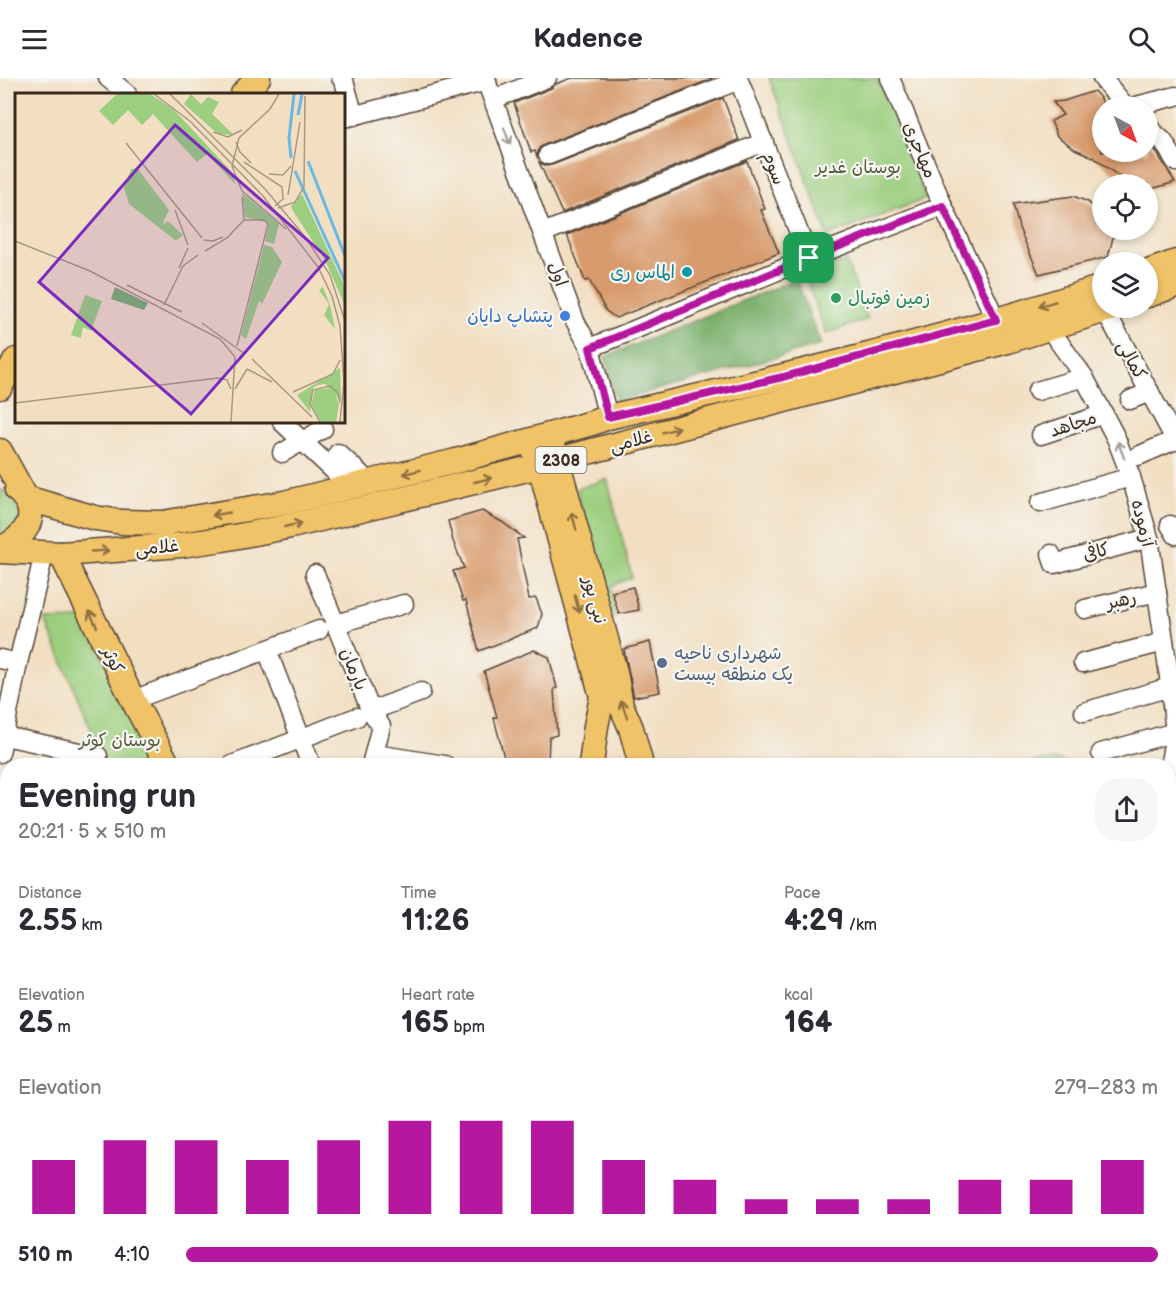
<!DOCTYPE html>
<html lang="en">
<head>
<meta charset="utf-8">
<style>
  :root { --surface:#fff; --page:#f7f7f7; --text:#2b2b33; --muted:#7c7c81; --accent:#b5179e }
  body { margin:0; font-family:"Balsamiq Sans","Playpen Sans Arabic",sans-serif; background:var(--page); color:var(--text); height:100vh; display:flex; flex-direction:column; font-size:22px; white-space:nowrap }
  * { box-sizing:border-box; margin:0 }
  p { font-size:20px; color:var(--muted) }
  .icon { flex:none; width:33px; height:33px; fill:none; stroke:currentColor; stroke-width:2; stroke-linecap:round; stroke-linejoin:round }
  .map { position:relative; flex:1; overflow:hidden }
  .side { position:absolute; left:0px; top:680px; width:1176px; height:532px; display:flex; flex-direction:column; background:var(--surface); border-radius:24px 24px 0 0; box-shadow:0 3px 9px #0003 }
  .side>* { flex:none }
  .needle { width:39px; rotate:139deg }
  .buttons { position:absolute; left:1092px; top:18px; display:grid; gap:12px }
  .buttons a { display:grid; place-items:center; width:66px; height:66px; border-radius:50%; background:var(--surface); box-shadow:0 3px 9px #0003; font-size:30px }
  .pin { position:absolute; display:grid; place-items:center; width:51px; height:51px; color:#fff; margin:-26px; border-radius:12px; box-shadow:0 3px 9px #0006 }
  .round { display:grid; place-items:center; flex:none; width:63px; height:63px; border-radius:24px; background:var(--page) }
  .overview { display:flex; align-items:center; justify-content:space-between; height:102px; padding:0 18px }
  h1 { font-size:33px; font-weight:700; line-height:45px }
  .metrics { display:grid; grid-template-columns:repeat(3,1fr); gap:9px; height:102px; padding:6px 18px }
  .metrics div { display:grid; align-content:center }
  .metrics b { font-size:30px; font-weight:700 }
  .metrics small { font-size:16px; font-weight:400 }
  .metrics p { font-size:16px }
  .chart { height:168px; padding:12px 18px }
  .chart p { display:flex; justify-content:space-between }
  .chart svg { width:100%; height:108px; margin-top:6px; stroke:var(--accent); stroke-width:6 }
  ul { padding:0 18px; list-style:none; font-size:20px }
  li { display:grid; grid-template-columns:96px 72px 1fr; align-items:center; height:45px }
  li i { height:15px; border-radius:8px; background:var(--accent) }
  header { display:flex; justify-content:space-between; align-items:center; height:78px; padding:0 18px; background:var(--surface); font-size:27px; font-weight:700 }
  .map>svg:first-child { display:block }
  .green { fill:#9bce7e; stroke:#6b7c4e; stroke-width:1.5 }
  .forest { fill:#7cb16d; stroke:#5c6e46; stroke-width:1.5 }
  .building { fill:#d89b6d }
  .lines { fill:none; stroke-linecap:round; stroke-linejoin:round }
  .minor-casing { stroke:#564537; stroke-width:21 }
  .major-casing { stroke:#564537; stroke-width:27 }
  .highway-casing { stroke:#564537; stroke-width:30 }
  .minor { stroke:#fff; stroke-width:18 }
  .major { stroke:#f1c369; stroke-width:24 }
  .highway { stroke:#f1c369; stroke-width:27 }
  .oneway { stroke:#a79f9a }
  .oneway2 { stroke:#8d6f40 }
  .route-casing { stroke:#fff; stroke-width:12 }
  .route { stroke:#b5179e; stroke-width:8 }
  .culture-dot { fill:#0f9aa8; stroke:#f6f6f2; stroke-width:2 }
  .leisure-dot { fill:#2e9e5b; stroke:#f6f6f2; stroke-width:2 }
  .shop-dot { fill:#3f7fe0; stroke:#f6f6f2; stroke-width:2 }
  .service-dot { fill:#5c6f8a; stroke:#f6f6f2; stroke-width:2 }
  .labels { text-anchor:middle; stroke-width:4.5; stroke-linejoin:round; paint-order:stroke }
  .shield { fill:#f6f6f2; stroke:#73675e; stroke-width:1.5 }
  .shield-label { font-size:16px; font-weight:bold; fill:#3b2a1e }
  .street-label { font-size:18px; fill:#3b2a1e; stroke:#f6f6f2 }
  .park-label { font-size:18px; fill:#585b3b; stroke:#f6f6f2 }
  .culture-label { font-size:18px; fill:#0d838f; stroke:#f6f6f2; text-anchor:end }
  .leisure-label { font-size:18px; fill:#27864d; stroke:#f6f6f2; text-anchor:start }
  .shop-label { font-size:18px; fill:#366cbe; stroke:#f6f6f2; text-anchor:end }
  .service-label { font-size:18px; fill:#4e5e75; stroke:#f6f6f2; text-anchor:start }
  .inset-river { fill:none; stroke:#6ab9e5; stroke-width:3 }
  .inset-road { fill:none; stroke:#a99780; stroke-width:1.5 }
  .view { fill:#7b2cbf; fill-opacity:0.15; stroke:#7b2cbf; stroke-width:3 }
  .inset-edge { fill:none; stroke:#3b2a1e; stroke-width:3 }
</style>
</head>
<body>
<header><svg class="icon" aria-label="menu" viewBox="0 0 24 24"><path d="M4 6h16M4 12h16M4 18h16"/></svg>Kadence<svg class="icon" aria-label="search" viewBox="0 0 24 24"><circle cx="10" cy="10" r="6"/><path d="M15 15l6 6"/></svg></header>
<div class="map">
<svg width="1176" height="1211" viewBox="0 0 1176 1211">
  <rect width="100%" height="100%" fill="#f6f6f2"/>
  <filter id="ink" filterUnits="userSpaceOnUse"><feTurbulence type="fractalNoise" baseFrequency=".0167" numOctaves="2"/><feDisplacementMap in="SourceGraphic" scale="12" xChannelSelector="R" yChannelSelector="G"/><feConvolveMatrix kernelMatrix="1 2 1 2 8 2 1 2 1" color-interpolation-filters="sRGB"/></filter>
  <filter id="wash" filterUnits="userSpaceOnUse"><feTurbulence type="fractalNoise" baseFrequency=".008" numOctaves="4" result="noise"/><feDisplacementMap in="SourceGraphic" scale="24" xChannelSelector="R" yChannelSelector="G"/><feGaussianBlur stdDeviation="1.35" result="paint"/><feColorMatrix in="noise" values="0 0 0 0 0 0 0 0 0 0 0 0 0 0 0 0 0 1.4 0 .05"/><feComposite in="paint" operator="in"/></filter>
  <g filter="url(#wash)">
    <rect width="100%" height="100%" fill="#f2dfc2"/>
    <!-- green -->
    <g class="green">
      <polygon points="769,0 877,0 927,120 828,158"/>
      <polygon points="846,183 868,241 826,256 805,198"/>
      <polygon points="607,401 632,499 611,508 615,538 604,544 577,411"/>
      <path d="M0,411C9,417 24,431 18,443C15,449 5,456 0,460Z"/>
      <polygon points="84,541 157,687 106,687 45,542"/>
      <polygon points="1045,682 1057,682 1073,687 1016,687"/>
      <polygon points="1168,778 1170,788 1176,798 1176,873 1169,872"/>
      <polygon points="1169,1153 1176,1154 1176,1211 738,1211 728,1205 845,1204 928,1208 929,1204 1168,1204"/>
      <polygon points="0,1192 7,1195 8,1204 33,1205 53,1211 0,1211"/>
      <polygon points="468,1204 606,1204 639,1211 455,1211"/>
      <polygon points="360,1205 444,1205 434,1211 399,1211"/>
    </g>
    <!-- forest -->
    <polygon class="forest" points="796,201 821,267 616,323 605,279"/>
    <g id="blocks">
      <!-- building -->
      <g class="building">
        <polygon points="572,0 712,0 712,1 544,67 539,70 537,79 535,73 531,74 514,25 551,10 556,6"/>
        <polygon points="1094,13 1102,22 1102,74 1148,74 1148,64 1154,70 1175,104 1148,112 1148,106 1129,106 1093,79 1075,71 1057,58 1051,43 1063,37 1053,24 1064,23"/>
        <polygon points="723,20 739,62 562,135 539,84 546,88 552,87"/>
        <polygon points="747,83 765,131 761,132 779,175 616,240 606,233 589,202 585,203 567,157"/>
        <polygon points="1073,118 1088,124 1102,138 1102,152 1115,152 1108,179 1039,196 1019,150 1013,126"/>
        <polygon points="482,433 502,444 524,460 517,461 529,521 536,520 542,536 538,550 479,573 466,522 463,523 453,493 464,490 453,463 448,443"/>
        <polygon points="633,509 639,532 619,536 612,514"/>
        <polygon points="650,564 660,614 634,619 624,571"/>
        <polygon points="534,572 549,579 557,610 554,611 557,657 549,659 548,687 506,687 494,640 497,639 484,593"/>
      </g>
    </g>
  </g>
  <g filter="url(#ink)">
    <use href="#blocks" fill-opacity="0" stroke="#564537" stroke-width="1.5"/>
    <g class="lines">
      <!-- minor casing -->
      <g class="minor-casing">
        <g id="minor">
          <polyline points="108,0 127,16"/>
          <polyline points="341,0 344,3 354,38"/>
          <polyline points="485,0 575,243 590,270 608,339"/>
          <polyline points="738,0 809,180"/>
          <polyline points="890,0 943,128 996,242"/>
          <polyline points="1102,0 1125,28"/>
          <polyline points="494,21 547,0"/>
          <polyline points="1136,28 1176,18"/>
          <polyline points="344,40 487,3"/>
          <polyline points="1148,49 1163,63 1176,84"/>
          <polyline points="548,77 739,2"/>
          <polyline points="543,155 764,64"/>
          <polyline points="1105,232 1176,363"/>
          <polyline points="1049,250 1084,299 1116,360 1131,399 1149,460 1168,590 1175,654 1168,697"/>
          <polyline points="590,270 809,180 943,128"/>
          <polyline points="1037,313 1084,299"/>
          <polyline points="1130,322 1150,314"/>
          <polyline points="282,344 351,409"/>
          <polyline points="1041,357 1104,336"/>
          <polyline points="282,375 323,351"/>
          <polyline points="338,375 369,404"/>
          <polyline points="1138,378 1175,362"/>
          <polyline points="1040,425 1131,399"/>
          <polyline points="1170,447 1176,457"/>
          <polyline points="1051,476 1054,486 1149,460"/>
          <polyline points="315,496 371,633 381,648 371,687"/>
          <polyline points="1085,531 1157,514"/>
          <polyline points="336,546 404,526"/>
          <polyline points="267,572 311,687"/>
          <polyline points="0,581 18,585"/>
          <polyline points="1083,585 1164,564"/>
          <polyline points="133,622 319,552"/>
          <polyline points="371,633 421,614"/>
          <polyline points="1084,634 1170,609"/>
          <polyline points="0,657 98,678"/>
          <polyline points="0,675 18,585 44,476"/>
          <polyline points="1101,675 1175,654"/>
          <polyline points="375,676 445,687"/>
          <polyline points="232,687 357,639"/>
          <polyline points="1168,700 1176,745"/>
          <polyline points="0,728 8,730"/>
          <polyline points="0,801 8,803"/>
          <polyline points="0,871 8,873"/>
          <polyline points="0,947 8,949"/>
          <polyline points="1168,968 1176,904"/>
          <polyline points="0,1018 8,1020"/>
          <polyline points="1168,1031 1176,1032"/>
          <polyline points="0,1086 8,1088"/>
          <polyline points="1168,1094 1176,1095"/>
        </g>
      </g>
      <!-- major casing -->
      <g class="major-casing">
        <g id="major">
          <polyline points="243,16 258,0"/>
          <polyline points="1148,194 1176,184"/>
          <polyline points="1148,217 1176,207"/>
          <polyline points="0,309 16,282"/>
          <polyline points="553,367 615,594 621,627 631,650 641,687"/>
          <path d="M0,373L26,420L95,440L122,444L162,445L284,425L456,383L592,345L608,339C774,301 941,263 1102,209"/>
          <polyline points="534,373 540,388 602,619 596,648 591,687"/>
          <path d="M0,471C26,459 44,435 17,412"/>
          <polyline points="0,473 61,476 181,467 223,461 291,448 540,388 573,378 1008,263 1112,230"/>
          <polyline points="61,476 133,622 168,687"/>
          <polyline points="1168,883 1176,884"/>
          <polyline points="1168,903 1176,904"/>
        </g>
      </g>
      <!-- highway casing -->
      <g class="highway-casing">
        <g id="highway">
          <polyline points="0,1133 8,1136"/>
          <polyline points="0,1174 8,1178"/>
          <polyline points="52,1204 74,1211"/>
          <polyline points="142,1204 169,1211"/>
          <polyline points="316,1204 353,1211"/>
          <polyline points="622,1204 658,1211"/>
          <polyline points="703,1204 715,1211"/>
          <polyline points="444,1211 458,1204"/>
        </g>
      </g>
      <!-- minor -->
      <use href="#minor" class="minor"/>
      <!-- major -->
      <use href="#major" class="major"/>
      <!-- highway -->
      <use href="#highway" class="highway"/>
    </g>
    <!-- one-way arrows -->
    <defs><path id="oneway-shaft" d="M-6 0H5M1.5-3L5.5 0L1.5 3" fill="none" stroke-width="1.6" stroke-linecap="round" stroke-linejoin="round" transform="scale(1.5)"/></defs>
    <g class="oneway">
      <use href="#oneway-shaft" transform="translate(507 58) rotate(70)"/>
      <use href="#oneway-shaft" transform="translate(1121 372) rotate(-111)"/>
    </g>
    <g class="oneway2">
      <use href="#oneway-shaft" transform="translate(1047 226) rotate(163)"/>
      <use href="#oneway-shaft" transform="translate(671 352) rotate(-15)"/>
      <use href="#oneway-shaft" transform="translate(412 394) rotate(166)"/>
      <use href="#oneway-shaft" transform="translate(483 402) rotate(-13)"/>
      <use href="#oneway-shaft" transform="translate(221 436) rotate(170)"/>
      <use href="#oneway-shaft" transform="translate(574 443) rotate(-105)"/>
      <use href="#oneway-shaft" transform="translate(293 447) rotate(-13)"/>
      <use href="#oneway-shaft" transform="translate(100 473) rotate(-3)"/>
      <use href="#oneway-shaft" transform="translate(577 526) rotate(75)"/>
      <use href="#oneway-shaft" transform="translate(93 541) rotate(-116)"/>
      <use href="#oneway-shaft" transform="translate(624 631) rotate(-109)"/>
    </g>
  </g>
  <g class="lines" filter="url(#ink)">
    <!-- route casing -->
    <g class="route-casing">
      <polygon id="route" points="943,128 996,242 783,299 608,339 590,270 809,180"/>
    </g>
    <!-- route -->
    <use href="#route" class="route"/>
  </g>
  <!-- markers -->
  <circle class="culture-dot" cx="687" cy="194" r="6"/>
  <circle class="leisure-dot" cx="836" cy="220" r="6"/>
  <circle class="shop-dot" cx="565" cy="238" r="6"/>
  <circle class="service-dot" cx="662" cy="585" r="6"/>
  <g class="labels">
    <!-- shield labels -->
    <rect class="shield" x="535.5" y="369" width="51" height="26" rx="4.5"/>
    <g class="shield-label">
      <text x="561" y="388">2308</text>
    </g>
    <!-- street labels -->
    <g class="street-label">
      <text transform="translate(920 72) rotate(67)" y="6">مهاجری</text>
      <text transform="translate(774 90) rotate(69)" y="6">سوم</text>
      <text transform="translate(558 196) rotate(70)" y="6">اول</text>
      <text transform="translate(1132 282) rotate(61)" y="6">کمالی</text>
      <text transform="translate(1073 346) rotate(-18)" y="6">مجاهد</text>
      <text transform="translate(631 363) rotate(-15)" y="6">غلامی</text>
      <text transform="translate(1143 445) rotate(76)" y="6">آزموده</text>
      <text transform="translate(157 469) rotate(-5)" y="6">غلامی</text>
      <text transform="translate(1096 474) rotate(-15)" y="6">کافی</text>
      <text transform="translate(595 522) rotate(75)" y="6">نبی پور</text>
      <text transform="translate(1121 522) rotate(-13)" y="6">رهبر</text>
      <text transform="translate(113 582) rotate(64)" y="6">کوثر</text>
      <text transform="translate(354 591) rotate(68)" y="6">بارمان</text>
    </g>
    <!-- park labels -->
    <g class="park-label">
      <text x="858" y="95">بوستان غدیر</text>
      <text x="120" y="668">بوستان کوثر</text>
    </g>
    <!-- culture labels -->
    <g class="culture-label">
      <text x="675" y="200">الماس ری</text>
    </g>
    <!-- leisure labels -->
    <g class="leisure-label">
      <text x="848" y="226">زمین فوتبال</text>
    </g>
    <!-- shop labels -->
    <g class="shop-label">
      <text x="553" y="244">پتشاپ دایان</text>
    </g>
    <!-- service labels -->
    <g class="service-label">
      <text x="674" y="581">شهرداری ناحیه<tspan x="674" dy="21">یک منطقه بیست</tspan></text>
    </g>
  </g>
  <!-- overview -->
  <g transform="translate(15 15)">
    <rect width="330" height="330" fill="#f2dfc2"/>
    <path d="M102,1H135L159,17L216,78L221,92L192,61L182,69L138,21L127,32L113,17L98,32L84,18ZM176,1L186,11L193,4L204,9L197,21L219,42L203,41L169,11ZM122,75L154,117L147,132L153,128L168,142L161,148L114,111L109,95L116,76ZM227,100L264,131L259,151L250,148L254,130L230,124ZM287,101L330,194V213L310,167L278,118L276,113ZM249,152L257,154L267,169L247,211L244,208L231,246L226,242ZM308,194L315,212L320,236L309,222L314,211L304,197ZM70,202L87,208L76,238L68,234L66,245L56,242ZM325,275L326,308L310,291L303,292L298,295L295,319L282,302ZM317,295L324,311L321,329H306L296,312L300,297Z" fill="#9bce7e"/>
    <path d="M100,194L133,210L129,217L96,206Z" fill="#7cb16d"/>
    <path class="inset-river" d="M283,22L287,1M276,65L274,45L279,1M293,68L330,163M280,78L330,188"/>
    <path class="inset-road" d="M139,1L176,29L248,103L303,174L317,203L325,233L329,289L325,329M155,1L250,96L291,145L315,182L330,228M264,1L255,16L224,45L217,73L227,98L271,136M198,39L213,44L227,37M221,49L225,59L236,70M111,50L187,145M229,69L267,94L268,106L260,113M254,81L268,82L276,73M273,102L285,29M227,104L229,127M263,115L280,109L289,94L290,3M160,117L173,152M189,147L198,148L208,144M0,148L75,178L205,246L220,264L216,329M190,158L212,145L229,127M164,175L173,155M112,192L167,219M149,212L168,173L183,162M187,230L230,261M222,253L253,131L249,127H229M237,266L297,324M232,276L257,289M220,296L232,276M278,299L318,281L325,267M0,310L203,285L212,287L216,296M305,329L295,311L298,297L315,293L323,300L325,310"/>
    <path class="view" d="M160,32L313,165L176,321L24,189Z"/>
    <rect width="330" height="330" class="inset-edge"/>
  </g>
</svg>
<div class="buttons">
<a><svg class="needle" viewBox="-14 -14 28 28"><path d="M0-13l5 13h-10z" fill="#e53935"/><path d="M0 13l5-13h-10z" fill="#7c7c81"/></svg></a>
<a><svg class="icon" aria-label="locate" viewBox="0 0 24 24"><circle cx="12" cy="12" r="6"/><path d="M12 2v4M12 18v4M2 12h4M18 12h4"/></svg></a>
<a><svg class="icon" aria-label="layers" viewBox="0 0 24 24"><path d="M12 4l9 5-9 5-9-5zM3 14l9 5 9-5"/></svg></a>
</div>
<div class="pin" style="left:809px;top:180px;background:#1e9e55"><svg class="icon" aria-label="arrive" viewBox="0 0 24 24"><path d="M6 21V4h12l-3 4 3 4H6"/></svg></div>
<section class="side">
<div class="overview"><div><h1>Evening run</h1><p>20:21 · 5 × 510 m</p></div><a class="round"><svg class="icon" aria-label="share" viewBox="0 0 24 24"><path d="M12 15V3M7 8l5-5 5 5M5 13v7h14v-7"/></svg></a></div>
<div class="metrics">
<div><p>Distance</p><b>2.55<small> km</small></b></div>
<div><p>Time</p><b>11:26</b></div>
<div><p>Pace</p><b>4:29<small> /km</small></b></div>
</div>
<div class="metrics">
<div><p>Elevation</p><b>25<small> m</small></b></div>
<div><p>Heart rate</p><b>165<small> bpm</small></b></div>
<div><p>kcal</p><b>164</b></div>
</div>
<div class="chart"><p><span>Elevation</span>279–283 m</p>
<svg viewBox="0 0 160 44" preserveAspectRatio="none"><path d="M5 44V22M15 44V14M25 44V14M35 44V22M45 44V14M55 44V6M65 44V6M75 44V6M85 44V22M95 44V30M105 44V38M115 44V38M125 44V38M135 44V30M145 44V30M155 44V22"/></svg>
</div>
<ul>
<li><b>510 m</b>4:10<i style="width:100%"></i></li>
</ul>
</section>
</div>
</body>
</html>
